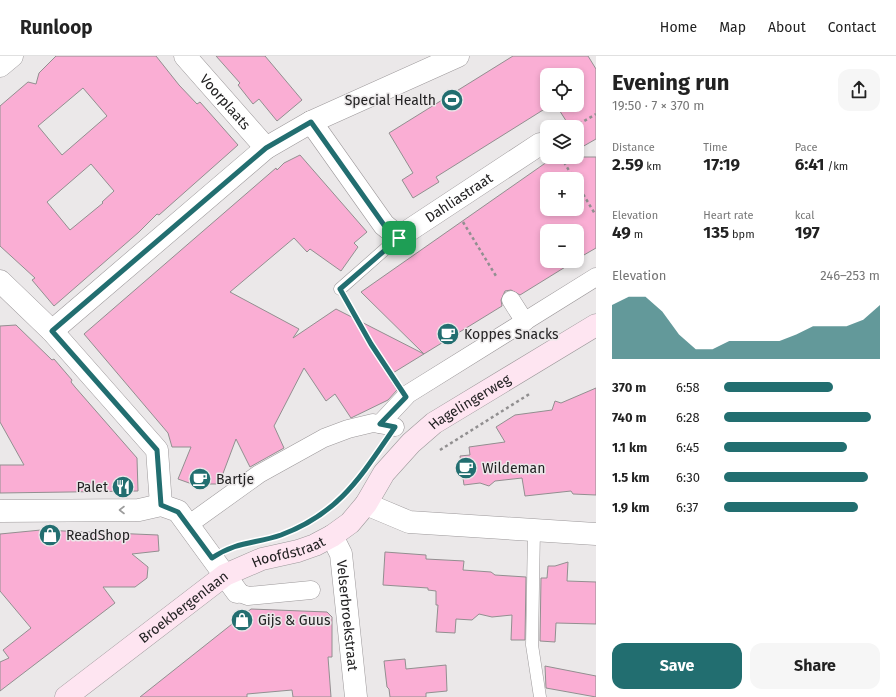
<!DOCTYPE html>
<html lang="en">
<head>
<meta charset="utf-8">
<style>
  :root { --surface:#fff; --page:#f6f6f6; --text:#222; --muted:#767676; --line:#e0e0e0; --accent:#226e70 }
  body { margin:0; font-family:"Fira Sans",sans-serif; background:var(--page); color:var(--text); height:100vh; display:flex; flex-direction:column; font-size:15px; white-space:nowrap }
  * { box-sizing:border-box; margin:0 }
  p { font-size:13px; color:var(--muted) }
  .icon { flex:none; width:22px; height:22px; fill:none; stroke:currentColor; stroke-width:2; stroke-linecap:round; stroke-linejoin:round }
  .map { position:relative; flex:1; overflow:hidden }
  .details { display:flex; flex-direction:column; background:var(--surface); width:300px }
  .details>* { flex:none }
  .fabs { position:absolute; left:540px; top:12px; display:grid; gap:8px }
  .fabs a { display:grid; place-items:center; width:44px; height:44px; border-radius:8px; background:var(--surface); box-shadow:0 2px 6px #0003; font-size:20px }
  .pin { position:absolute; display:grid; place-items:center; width:34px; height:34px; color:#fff; margin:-17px; border-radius:8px; box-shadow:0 2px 6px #0006 }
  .round { display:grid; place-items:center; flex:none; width:42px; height:42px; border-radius:12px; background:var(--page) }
  .head { display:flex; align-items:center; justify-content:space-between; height:68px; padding:0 16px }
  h1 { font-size:22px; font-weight:700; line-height:30px }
  .stats { display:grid; grid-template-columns:repeat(3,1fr); gap:6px; height:68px; padding:4px 16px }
  .stats div { display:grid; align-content:center }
  .stats b { font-size:17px; font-weight:700 }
  .stats small { font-size:11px; font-weight:400 }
  .stats p { font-size:11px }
  .chart { height:112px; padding:8px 16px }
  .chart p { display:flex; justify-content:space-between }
  .chart svg { width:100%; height:72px; margin-top:4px; fill:var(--accent); opacity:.7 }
  .action { display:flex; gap:8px; margin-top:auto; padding:8px 16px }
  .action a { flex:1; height:46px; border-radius:12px; background:var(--accent); color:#fff; font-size:16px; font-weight:700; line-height:46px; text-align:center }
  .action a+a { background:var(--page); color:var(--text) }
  ul { padding:0 16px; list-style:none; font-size:13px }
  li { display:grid; grid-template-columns:64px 48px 1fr; align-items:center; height:30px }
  li i { height:10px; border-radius:5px; background:var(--accent) }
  header { display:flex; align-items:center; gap:24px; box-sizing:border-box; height:56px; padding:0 20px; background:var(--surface); border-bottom:1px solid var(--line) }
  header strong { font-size:19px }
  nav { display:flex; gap:22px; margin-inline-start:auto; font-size:14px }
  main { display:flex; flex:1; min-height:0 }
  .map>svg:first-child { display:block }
  .building { fill:#faaed4; stroke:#928f90; fill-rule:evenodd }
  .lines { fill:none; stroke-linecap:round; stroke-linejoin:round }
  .service-casing { stroke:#9c989a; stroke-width:13 }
  .pedestrian-casing { stroke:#9c989a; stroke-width:19 }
  .minor-casing { stroke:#9c989a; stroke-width:23 }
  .secondary-casing { stroke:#9c989a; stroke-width:23 }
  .path { stroke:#918f90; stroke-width:2.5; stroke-dasharray:3 3; stroke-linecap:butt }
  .service { stroke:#fff; stroke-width:12 }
  .pedestrian { stroke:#fff; stroke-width:18 }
  .minor { stroke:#fff; stroke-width:22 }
  .secondary { stroke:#fee5f1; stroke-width:22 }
  .oneway { stroke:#9c9c9c }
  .route-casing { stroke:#fff; stroke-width:8 }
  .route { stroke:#226e70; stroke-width:5 }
  .labels { text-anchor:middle; stroke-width:3; stroke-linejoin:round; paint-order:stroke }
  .poi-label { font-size:14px; fill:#232223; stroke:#ebe8e9; text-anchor:start }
  .street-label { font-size:14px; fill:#232223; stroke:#ebe8e9 }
</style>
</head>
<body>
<header>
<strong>Runloop</strong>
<nav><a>Home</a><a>Map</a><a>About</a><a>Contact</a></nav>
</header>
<main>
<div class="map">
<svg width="596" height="641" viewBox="0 0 596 641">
  <rect width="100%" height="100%" fill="#ebe8e9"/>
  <!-- building -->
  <g class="building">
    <path d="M56,0H156L179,29L197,48L200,46L238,89L159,159L157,158L139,176L54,250L32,224L35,222L0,190V50L28,26L36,28L39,17ZM83,32L107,60L62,99L38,70ZM91,108L114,135L102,146L103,147L70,174L47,146Z"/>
    <polygon points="216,0 265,0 302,44 277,65 259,43 253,48 238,29 240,27"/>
    <polygon points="513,0 588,0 596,13 596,83 582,91 577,83 577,71 570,71 556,49 577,49 577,19 547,19 547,49 551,49 436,121 439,126 413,142 402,124 413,117 389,77"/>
    <path d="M300,99L367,176L354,187L358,191L341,215L310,193L307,196L294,182L230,236L299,273L293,282L336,253L424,298L361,236L554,101H596V192L577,203V175H547V205H575L520,239L511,234L505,235L501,244L502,250L388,320L397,334L388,344L353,361L351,362L335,338L326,345L304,312L274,370L284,392L250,411L236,383L219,428H192L178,423L191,391H172L168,377L84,278L276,112L277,114L284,107ZM547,123H577V153H547Z"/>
    <polygon points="16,269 52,304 54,303 72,324 71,326 75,331 137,402 138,435 0,437 0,409 24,409 0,366 0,270"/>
    <polygon points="596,332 596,439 573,438 571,435 525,440 522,422 495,425 489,430 480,427 464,429 460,400 470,399 469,391 505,386 496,371 515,359 552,354 555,345 561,347"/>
    <polygon points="41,474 158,479 159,495 132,498 148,511 147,522 135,531 103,531 115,547 0,635 0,606 9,602 3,594 31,572 0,535 0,478"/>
    <polygon points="385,496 426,499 426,503 464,505 463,514 491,516 495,519 526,521 525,584 511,584 512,559 492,561 479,558 472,564 456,563 455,577 436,576 438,549 436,549 436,535 428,534 428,532 383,529"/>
    <polygon points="568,506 567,525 596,526 596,568 556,567 555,586 540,585 541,522 547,522 548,510 555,510"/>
    <polygon points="251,553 327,556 332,561 332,601 328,601 331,641 293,641 292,634 247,638 247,641 140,641"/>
    <polygon points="405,603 406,613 446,609 447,635 426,637 426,641 390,641 389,633 387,631 384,605"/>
    <polygon points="545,610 596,620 596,641 546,632"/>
  </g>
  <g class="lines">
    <!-- service casing -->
    <g class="service-casing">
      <g id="service">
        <polyline points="340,233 399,181"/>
        <polyline points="534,473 532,589 540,641"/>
      </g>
    </g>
    <!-- pedestrian casing -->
    <g class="pedestrian-casing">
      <g id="pedestrian">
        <polyline points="511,244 525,266"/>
        <polyline points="380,368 408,338 596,221"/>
        <polyline points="188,469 259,418 324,382 348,373 373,367 395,371"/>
        <polyline points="237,536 248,540 311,534"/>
      </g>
    </g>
    <!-- minor casing -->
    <g class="minor-casing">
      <g id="minor">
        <path id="s1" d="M185,0L266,92"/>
        <polyline points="0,10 12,0"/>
        <path id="s2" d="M311,66L384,169L399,181L540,88"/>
        <polyline points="0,225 52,275 157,394 161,449"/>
        <polyline points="52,275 266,92 311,66 458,0"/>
        <polyline points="366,448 409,466 596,478"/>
        <polyline points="0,455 139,454 161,449 178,455 237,536"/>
        <path id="s3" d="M332,480L341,498L356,641"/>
      </g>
    </g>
    <!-- secondary casing -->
    <g class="secondary-casing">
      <g id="secondary">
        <path id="s4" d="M66,641L225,519L262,503L298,495L315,489L332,480L350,467L366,448L384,417L411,387L434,367L596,269"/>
      </g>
    </g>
    <!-- path -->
    <g class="path">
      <polyline points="574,71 596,58"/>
      <polyline points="561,101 574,123"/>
      <polyline points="577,128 595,158"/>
      <polyline points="463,166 496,220"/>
      <polyline points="348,247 371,288 394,323"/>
      <polyline points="440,394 531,337"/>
    </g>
    <!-- service -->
    <use href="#service" class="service"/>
    <!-- pedestrian -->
    <use href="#pedestrian" class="pedestrian"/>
    <!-- minor -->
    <use href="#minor" class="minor"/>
    <!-- secondary -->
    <use href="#secondary" class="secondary"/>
  </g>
  <!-- one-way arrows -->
  <defs><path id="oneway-chevron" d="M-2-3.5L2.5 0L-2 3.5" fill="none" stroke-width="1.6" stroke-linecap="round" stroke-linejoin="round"/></defs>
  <use class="oneway" href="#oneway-chevron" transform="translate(122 454) rotate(180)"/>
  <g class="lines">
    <!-- route casing -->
    <g class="route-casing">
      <path id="route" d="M311,66L384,169L399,182L340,233L371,288L406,341L380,368L395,371C361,420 340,457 281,479C255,488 237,485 212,502L178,456L161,449L157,394L52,275L266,92Z"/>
    </g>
    <!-- route -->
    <use href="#route" class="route"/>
  </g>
  <!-- icons -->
  <defs>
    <g id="stadium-disc" transform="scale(1.15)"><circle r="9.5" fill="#226e70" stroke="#ebe8e9"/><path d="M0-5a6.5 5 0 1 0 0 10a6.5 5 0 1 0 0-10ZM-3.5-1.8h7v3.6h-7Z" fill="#fff"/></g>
    <g id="cafe-disc" transform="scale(1.15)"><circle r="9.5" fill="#226e70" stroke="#ebe8e9"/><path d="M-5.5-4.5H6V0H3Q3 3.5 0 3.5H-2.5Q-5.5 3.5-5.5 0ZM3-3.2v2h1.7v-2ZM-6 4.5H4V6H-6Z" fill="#fff"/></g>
    <g id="restaurant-disc" transform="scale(1.15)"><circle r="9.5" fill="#226e70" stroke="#ebe8e9"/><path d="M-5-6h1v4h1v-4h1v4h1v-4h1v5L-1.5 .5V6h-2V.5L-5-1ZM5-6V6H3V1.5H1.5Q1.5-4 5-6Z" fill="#fff"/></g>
    <g id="shop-disc" transform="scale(1.15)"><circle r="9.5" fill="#226e70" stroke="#ebe8e9"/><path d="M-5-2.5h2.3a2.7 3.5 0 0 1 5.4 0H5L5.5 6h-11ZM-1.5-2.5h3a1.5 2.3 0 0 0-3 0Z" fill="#fff"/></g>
  </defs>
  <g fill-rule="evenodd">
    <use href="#stadium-disc" x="452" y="44"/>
    <use href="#cafe-disc" x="448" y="278"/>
    <use href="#cafe-disc" x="466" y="412"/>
    <use href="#cafe-disc" x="200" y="423"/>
    <use href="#restaurant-disc" x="123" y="431"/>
    <use href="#shop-disc" x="50" y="479"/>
    <use href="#shop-disc" x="242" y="564"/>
  </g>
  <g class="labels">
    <!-- poi labels -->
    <g class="poi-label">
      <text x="436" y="49" text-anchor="end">Special Health</text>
      <text x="464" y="283">Koppes Snacks</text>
      <text x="482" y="417">Wildeman</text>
      <text x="216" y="428">Bartje</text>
      <text x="108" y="436" text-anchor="end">Palet</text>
      <text x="66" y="484">ReadShop</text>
      <text x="258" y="569">Gijs &amp; Guus</text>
    </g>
    <!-- street labels -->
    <g class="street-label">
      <text dy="5" stroke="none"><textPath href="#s1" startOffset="61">Voorplaats</textPath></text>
      <text dy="5" stroke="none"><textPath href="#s2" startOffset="217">Dahliastraat</textPath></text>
      <text dy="5" stroke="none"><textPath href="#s4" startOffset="510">Hagelingerweg</textPath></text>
      <text dy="5" stroke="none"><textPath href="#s4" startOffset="268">Hoofdstraat</textPath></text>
      <text dy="5" stroke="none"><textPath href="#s4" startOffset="148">Broekbergenlaan</textPath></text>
      <text dy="5" stroke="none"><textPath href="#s3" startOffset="82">Velserbroekstraat</textPath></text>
    </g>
  </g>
</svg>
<div class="fabs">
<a><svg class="icon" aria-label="locate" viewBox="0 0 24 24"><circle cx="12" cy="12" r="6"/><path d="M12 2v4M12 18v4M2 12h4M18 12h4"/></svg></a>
<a><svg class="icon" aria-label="layers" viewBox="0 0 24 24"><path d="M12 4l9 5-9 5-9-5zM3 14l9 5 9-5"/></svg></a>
<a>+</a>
<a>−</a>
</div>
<div class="pin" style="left:399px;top:182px;background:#1e9e55"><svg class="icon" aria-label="arrive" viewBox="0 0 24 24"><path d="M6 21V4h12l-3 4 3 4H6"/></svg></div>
</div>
<section class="details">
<div class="head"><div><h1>Evening run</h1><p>19:50 · 7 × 370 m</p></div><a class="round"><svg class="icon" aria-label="share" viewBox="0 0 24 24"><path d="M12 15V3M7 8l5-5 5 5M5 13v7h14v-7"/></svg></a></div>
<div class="stats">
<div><p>Distance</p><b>2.59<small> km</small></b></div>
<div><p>Time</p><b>17:19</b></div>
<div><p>Pace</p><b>6:41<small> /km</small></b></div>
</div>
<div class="stats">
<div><p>Elevation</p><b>49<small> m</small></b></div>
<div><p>Heart rate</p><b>135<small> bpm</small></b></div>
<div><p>kcal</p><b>197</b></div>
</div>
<div class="chart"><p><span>Elevation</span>246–253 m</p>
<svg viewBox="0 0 160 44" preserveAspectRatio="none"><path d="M0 44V11L10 6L20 6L30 15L40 29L50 38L60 38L70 33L80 33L90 33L100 33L110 29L120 24L130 24L140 24L150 20L160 11V44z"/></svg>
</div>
<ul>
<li><b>370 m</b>6:58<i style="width:70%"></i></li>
<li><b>740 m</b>6:28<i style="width:94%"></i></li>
<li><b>1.1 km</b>6:45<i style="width:79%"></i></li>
<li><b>1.5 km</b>6:30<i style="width:92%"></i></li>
<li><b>1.9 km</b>6:37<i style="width:86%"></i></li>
</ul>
<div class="action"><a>Save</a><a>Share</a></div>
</section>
</main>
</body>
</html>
